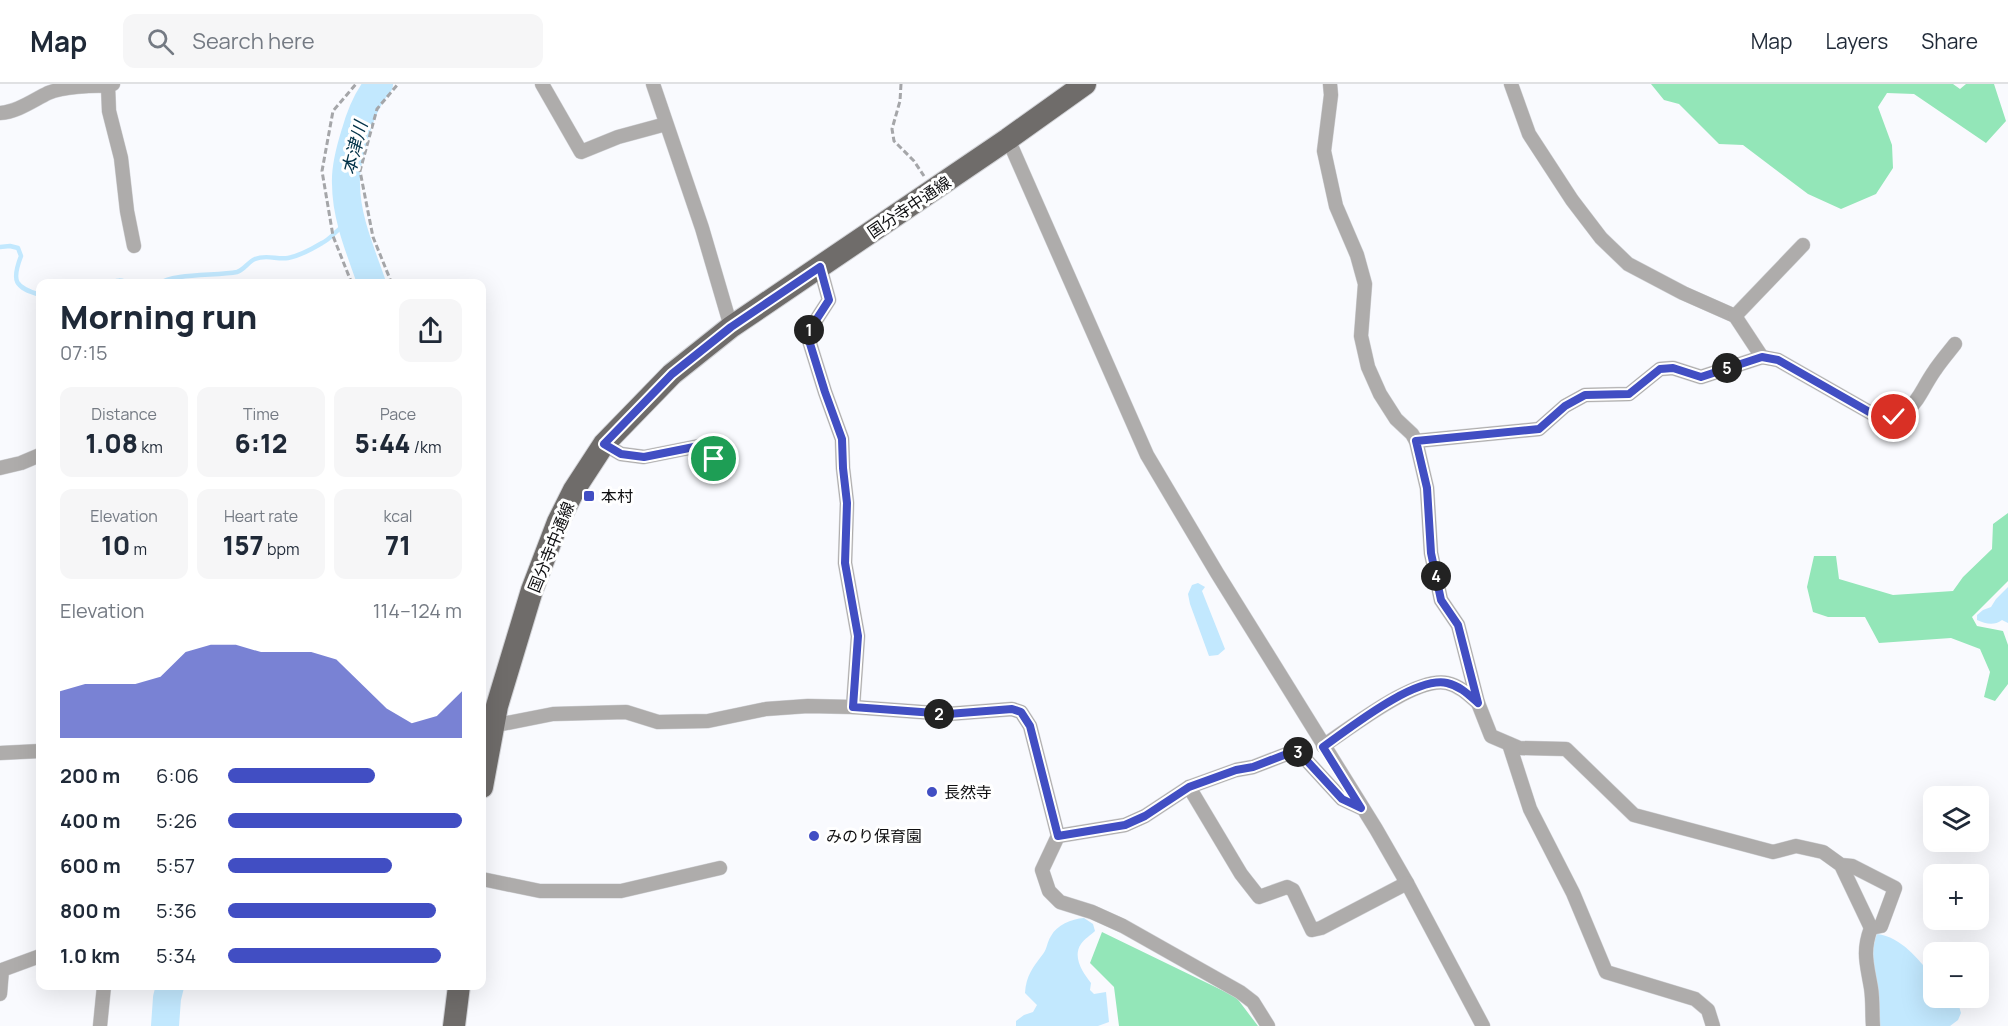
<!DOCTYPE html>
<html lang="en">
<head>
<meta charset="utf-8">
<style>
  :root { --surface:#fff; --page:#f6f6f7; --text:#1f2937; --muted:#747a83; --line:#e0e1e3; --accent:#414ec3 }
  body { margin:0; font-family:Manrope,"Noto Sans JP",sans-serif; background:var(--page); color:var(--text); height:100vh; display:flex; flex-direction:column; font-size:22px; white-space:nowrap }
  * { box-sizing:border-box; margin:0 }
  p { font-size:20px; color:var(--muted) }
  .icon { flex:none; width:33px; height:33px; fill:none; stroke:currentColor; stroke-width:2; stroke-linecap:round; stroke-linejoin:round }
  .map { position:relative; flex:1; overflow:hidden }
  .details { position:absolute; left:36px; top:195px; width:450px; height:711px; display:flex; flex-direction:column; background:var(--surface); border-radius:12px; box-shadow:0 6px 24px #0002 }
  .details>* { flex:none }
  .controls { position:absolute; left:1923px; top:702px; display:grid; gap:12px }
  .controls a { display:grid; place-items:center; width:66px; height:66px; border-radius:12px; background:var(--surface); box-shadow:0 6px 24px #0002; font-size:30px }
  .pin { position:absolute; display:grid; place-items:center; width:51px; height:51px; color:#fff; margin:-26px; border:3px solid #fff; border-radius:50%; box-shadow:0 2px 6px #0007 }
  .km { position:absolute; width:30px; height:30px; margin:-15px; border-radius:50%; background:#222; color:#fff; font-size:16px; line-height:30px; text-align:center }
  .round { display:grid; place-items:center; flex:none; width:63px; height:63px; border-radius:12px; background:var(--page) }
  .head { display:flex; align-items:center; justify-content:space-between; height:102px; padding:0 24px }
  h1 { font-size:33px; font-weight:800; line-height:45px }
  .stats { display:grid; grid-template-columns:repeat(3,1fr); gap:9px; height:102px; padding:6px 24px }
  .stats div { display:grid; align-content:center; border-radius:12px; background:var(--page); text-align:center }
  .stats b { font-size:26px; font-weight:800 }
  .stats small { font-size:16px; font-weight:400 }
  .stats p { font-size:16px }
  .chart { height:168px; padding:12px 24px }
  .chart p { display:flex; justify-content:space-between }
  .chart svg { width:100%; height:108px; margin-top:6px; fill:var(--accent); opacity:.7 }
  ul { padding:0 24px; list-style:none; font-size:20px }
  li { display:grid; grid-template-columns:96px 72px 1fr; align-items:center; height:45px }
  li i { height:15px; border-radius:8px; background:var(--accent) }
  header { display:flex; align-items:center; gap:36px; box-sizing:border-box; height:84px; padding:0 30px; background:var(--surface); border-bottom:2px solid var(--line) }
  header strong { font-size:28px }
  nav { display:flex; gap:33px; margin-inline-start:auto; font-size:21px }
  .search { width:420px; height:54px; background:var(--page); display:flex; align-items:center; gap:15px; box-sizing:border-box; padding:0 21px; border-radius:12px; color:var(--muted); font-size:22px }
  .map>svg:first-child { display:block }
  .green { fill:#93e6b8 }
  .water { fill:#c2e8fe }
  .lines { fill:none; stroke-linecap:round; stroke-linejoin:round }
  .stream { stroke:#c2e8fe; stroke-width:4.5 }
  .river { stroke:#c2e8fe; stroke-width:28 }
  .minor-casing { stroke:#d3d4d8; stroke-width:15 }
  .primary-casing { stroke:#d3d4d8; stroke-width:24 }
  .path { stroke:#a5a6a9; stroke-width:3; stroke-dasharray:6 3; stroke-linecap:butt }
  .minor { stroke:#aeacab; stroke-width:14 }
  .primary { stroke:#6f6c6a; stroke-width:22 }
  .route-casing { stroke:#fff; stroke-width:12 }
  .route { stroke:#414ec3; stroke-width:8 }
  .poi-dot { fill:#414ec3; stroke:#fff; stroke-width:2 }
  .labels { text-anchor:middle; stroke-width:6; stroke-linejoin:round; paint-order:stroke }
  .street-label { font-size:16px; fill:#0e0e10; stroke:#fff }
  .poi-label { font-size:16px; fill:#0e0e10; stroke:#fff; text-anchor:start }
  .water-label { font-size:18px; font-style:italic; fill:#003147; stroke:#fff }
</style>
</head>
<body>
<header>
<strong>Map</strong>
<div class="search"><svg class="icon" aria-label="search" viewBox="0 0 24 24"><circle cx="10" cy="10" r="6"/><path d="M15 15l6 6"/></svg>Search here</div>
<nav><a>Map</a><a>Layers</a><a>Share</a></nav>
</header>
<div class="map">
<svg width="2008" height="942" viewBox="0 0 2008 942">
  <rect width="100%" height="100%" fill="#f9fafe"/>
  <!-- green -->
  <g class="green">
    <polygon points="1651,0 1953,0 1960,5 1966,0 1994,0 2006,37 1986,59 1914,10 1887,9 1878,23 1892,61 1893,84 1876,110 1841,125 1808,110 1743,61 1719,60 1679,20 1664,16"/>
    <polygon points="2008,429 2008,497 1972,533 1977,542 2003,547 2008,561 2008,600 1995,617 1984,613 1990,588 1980,565 1951,554 1879,559 1865,533 1828,533 1813,528 1807,503 1814,472 1836,472 1839,495 1893,511 1953,507 1963,493 1992,465 1993,440"/>
    <polygon points="1102,848 1236,913 1258,942 1119,942 1114,903 1090,879"/>
  </g>
  <!-- water -->
  <g class="water">
    <polygon points="1198,499 1205,503 1202,507 1225,565 1218,571 1209,572 1190,520 1188,510 1192,501"/>
    <path d="M2008,503V539L2002,536C1994,542 1986,540 1977,536V531L1983,526L1991,523L1996,515Z"/>
    <path d="M1084,834L1093,840L1095,847C1091,851 1084,855 1081,860C1072,873 1083,889 1091,899L1090,906L1094,910L1106,908L1109,938L1098,942H1016V937L1024,931L1033,928L1037,921L1025,909C1026,892 1033,883 1043,870C1047,865 1047,858 1051,852C1057,841 1071,835 1084,834Z"/>
    <path d="M1877,850C1902,853 1917,875 1933,892L1934,914H1953L1958,919L1961,929L1958,936L1950,942H1879C1882,911 1865,879 1877,850Z"/>
  </g>
  <g class="lines">
    <!-- stream -->
    <g class="stream">
      <path d="M0,163L10,162L18,164L21,172C11,198 15,203 40,211"/>
      <path d="M108,200C116,196 122,195 129,200"/>
      <path d="M159,200C172,189 217,192 237,188C244,186 248,178 255,175C267,170 277,176 288,174C299,172 312,165 322,159C334,153 337,143 352,137"/>
    </g>
    <!-- river -->
    <g class="river">
      <path d="M372,200C361,168 346,134 346,100C345,84 350,66 355,50C360,32 367,14 379,0"/>
      <polyline points="165,942 167,914 170,902"/>
    </g>
    <!-- minor casing -->
    <g class="minor-casing">
      <g id="minor">
        <polyline points="113,0 108,2 109,27 121,74 127,127 134,162"/>
        <polyline points="542,0 581,68 618,53 666,40"/>
        <polyline points="653,0 702,144 731,243"/>
        <path d="M1330,0L1331,11L1324,67L1336,122L1357,171L1365,200L1361,252L1368,283L1380,310L1396,335L1412,350L1416,357L1539,345L1565,322L1585,311L1629,310L1660,285L1673,284L1701,293L1762,273L1778,276L1878,333C1917,332 1916,313 1935,286C1941,277 1948,269 1955,260"/>
        <polyline points="1511,0 1529,50 1572,116 1601,154 1628,180 1683,209 1735,232 1762,273"/>
        <path d="M0,29C17,28 32,17 48,9C63,3 92,1 108,2"/>
        <polyline points="1008,55 1147,371 1217,489 1376,745 1407,799 1483,942"/>
        <polyline points="820,183 829,216 807,250 825,308 842,355 843,384 847,419 845,479 858,552 853,623"/>
        <polyline points="1735,232 1803,161"/>
        <polyline points="1416,357 1427,404 1431,469 1441,516 1458,541 1478,619 1491,652 1519,664 1566,665 1634,731 1773,768 1796,762 1823,768 1841,781 1852,782 1895,804 1881,842 1871,844 1841,781"/>
        <polyline points="604,360 621,370 644,373 704,361 714,375"/>
        <polyline points="0,384 21,379 40,371"/>
        <polyline points="492,642 553,630 626,628 658,638 708,637 766,625 808,622 853,623 948,630 1012,625 1021,628 1030,642 1058,752 1125,741 1145,732 1189,703 1236,686 1253,683 1297,666 1342,715 1361,724"/>
        <polyline points="1509,660 1530,725 1573,809 1606,888 1695,915 1708,926 1713,942"/>
        <path d="M1323,662C1349,645 1416,592 1447,599C1460,602 1468,610 1478,619"/>
        <polyline points="0,669 40,667"/>
        <polyline points="1189,703 1241,790 1259,813 1287,803 1293,806 1312,846 1321,844 1407,799"/>
        <polyline points="1058,752 1042,786 1049,807 1060,818 1092,828 1123,842 1240,908 1253,918 1268,942"/>
        <polyline points="482,795 540,807 621,807 720,784"/>
        <path d="M1871,844C1862,868 1867,880 1871,904C1873,916 1872,930 1873,942"/>
        <polyline points="0,910 2,886 40,872"/>
        <polyline points="100,942 104,902"/>
      </g>
    </g>
    <!-- primary casing -->
    <g class="primary-casing">
      <g id="primary">
        <polyline points="482,703 497,622 532,506 558,438 574,406 604,360 672,290 731,243 1008,55 1085,0"/>
        <polyline points="454,942 459,902"/>
      </g>
    </g>
    <!-- path -->
    <g class="path">
      <polyline points="901,0 900,17 892,45 894,57 914,77 924,92"/>
      <polyline points="352,200 333,152 322,87 333,27 356,0"/>
      <polyline points="392,200 373,153 360,87 377,25 398,0"/>
    </g>
    <!-- minor -->
    <use href="#minor" class="minor"/>
    <!-- primary -->
    <use href="#primary" class="primary"/>
  </g>
  <g class="lines">
    <!-- route casing -->
    <g class="route-casing">
      <path id="route" d="M714,375L704,361L644,373L621,370L604,360L672,290L731,243L820,183L829,216L807,250L825,308L842,355L843,384L847,419L845,479L858,552L853,623L948,630L1012,625L1021,628L1030,642L1058,752L1125,741L1145,732L1189,703L1236,686L1253,683L1297,666L1342,715L1361,724L1323,663C1350,644 1415,592 1447,599C1460,602 1468,610 1478,619L1458,541L1441,516L1431,469L1427,404L1416,357L1539,345L1565,322L1585,311L1629,310L1660,285L1673,284L1701,293L1762,273L1778,276L1878,333H1894"/>
    </g>
    <!-- route -->
    <use href="#route" class="route"/>
  </g>
  <!-- markers -->
  <g class="poi-dot">
    <rect x="583" y="406" width="12" height="12" rx="3"/>
    <circle cx="932" cy="708" r="6"/>
    <circle cx="814" cy="752" r="6"/>
  </g>
  <g class="labels">
    <!-- street labels -->
    <g class="street-label">
      <text transform="translate(909 123) rotate(-34)" y="6">国分寺中通線</text>
      <text transform="translate(551 463) rotate(-68)" y="6">国分寺中通線</text>
    </g>
    <!-- poi labels -->
    <g class="poi-label">
      <text x="601" y="418">本村</text>
      <text x="944" y="714">長然寺</text>
      <text x="826" y="758">みのり保育園</text>
    </g>
    <!-- water labels -->
    <g class="water-label">
      <text transform="translate(355 64) rotate(-76)" y="6">本津川</text>
    </g>
  </g>
</svg>
<div class="controls">
<a><svg class="icon" aria-label="layers" viewBox="0 0 24 24"><path d="M12 4l9 5-9 5-9-5zM3 14l9 5 9-5"/></svg></a>
<a>+</a>
<a>−</a>
</div>
<div class="pin" style="left:714px;top:375px;background:#1e9e55"><svg class="icon" aria-label="arrive" viewBox="0 0 24 24"><path d="M6 21V4h12l-3 4 3 4H6"/></svg></div>
<div class="pin" style="left:1894px;top:333px;background:#d93025"><svg class="icon" aria-label="check" viewBox="0 0 24 24"><path d="M5 12l5 5 9-10"/></svg></div>
<b class="km" style="left:809px;top:246px">1</b>
<b class="km" style="left:939px;top:630px">2</b>
<b class="km" style="left:1298px;top:668px">3</b>
<b class="km" style="left:1436px;top:492px">4</b>
<b class="km" style="left:1727px;top:284px">5</b>
<section class="details">
<div class="head"><div><h1>Morning run</h1><p>07:15</p></div><a class="round"><svg class="icon" aria-label="share" viewBox="0 0 24 24"><path d="M12 15V3M7 8l5-5 5 5M5 13v7h14v-7"/></svg></a></div>
<div class="stats">
<div><p>Distance</p><b>1.08<small> km</small></b></div>
<div><p>Time</p><b>6:12</b></div>
<div><p>Pace</p><b>5:44<small> /km</small></b></div>
</div>
<div class="stats">
<div><p>Elevation</p><b>10<small> m</small></b></div>
<div><p>Heart rate</p><b>157<small> bpm</small></b></div>
<div><p>kcal</p><b>71</b></div>
</div>
<div class="chart"><p><span>Elevation</span>114–124 m</p>
<svg viewBox="0 0 160 44" preserveAspectRatio="none"><path d="M0 44V25L10 22L20 22L30 22L40 19L50 9L60 6L70 6L80 9L90 9L100 9L110 12L120 22L130 32L140 38L150 35L160 25V44z"/></svg>
</div>
<ul>
<li><b>200 m</b>6:06<i style="width:63%"></i></li>
<li><b>400 m</b>5:26<i style="width:100%"></i></li>
<li><b>600 m</b>5:57<i style="width:70%"></i></li>
<li><b>800 m</b>5:36<i style="width:89%"></i></li>
<li><b>1.0 km</b>5:34<i style="width:91%"></i></li>
</ul>
</section>
</div>
</body>
</html>
